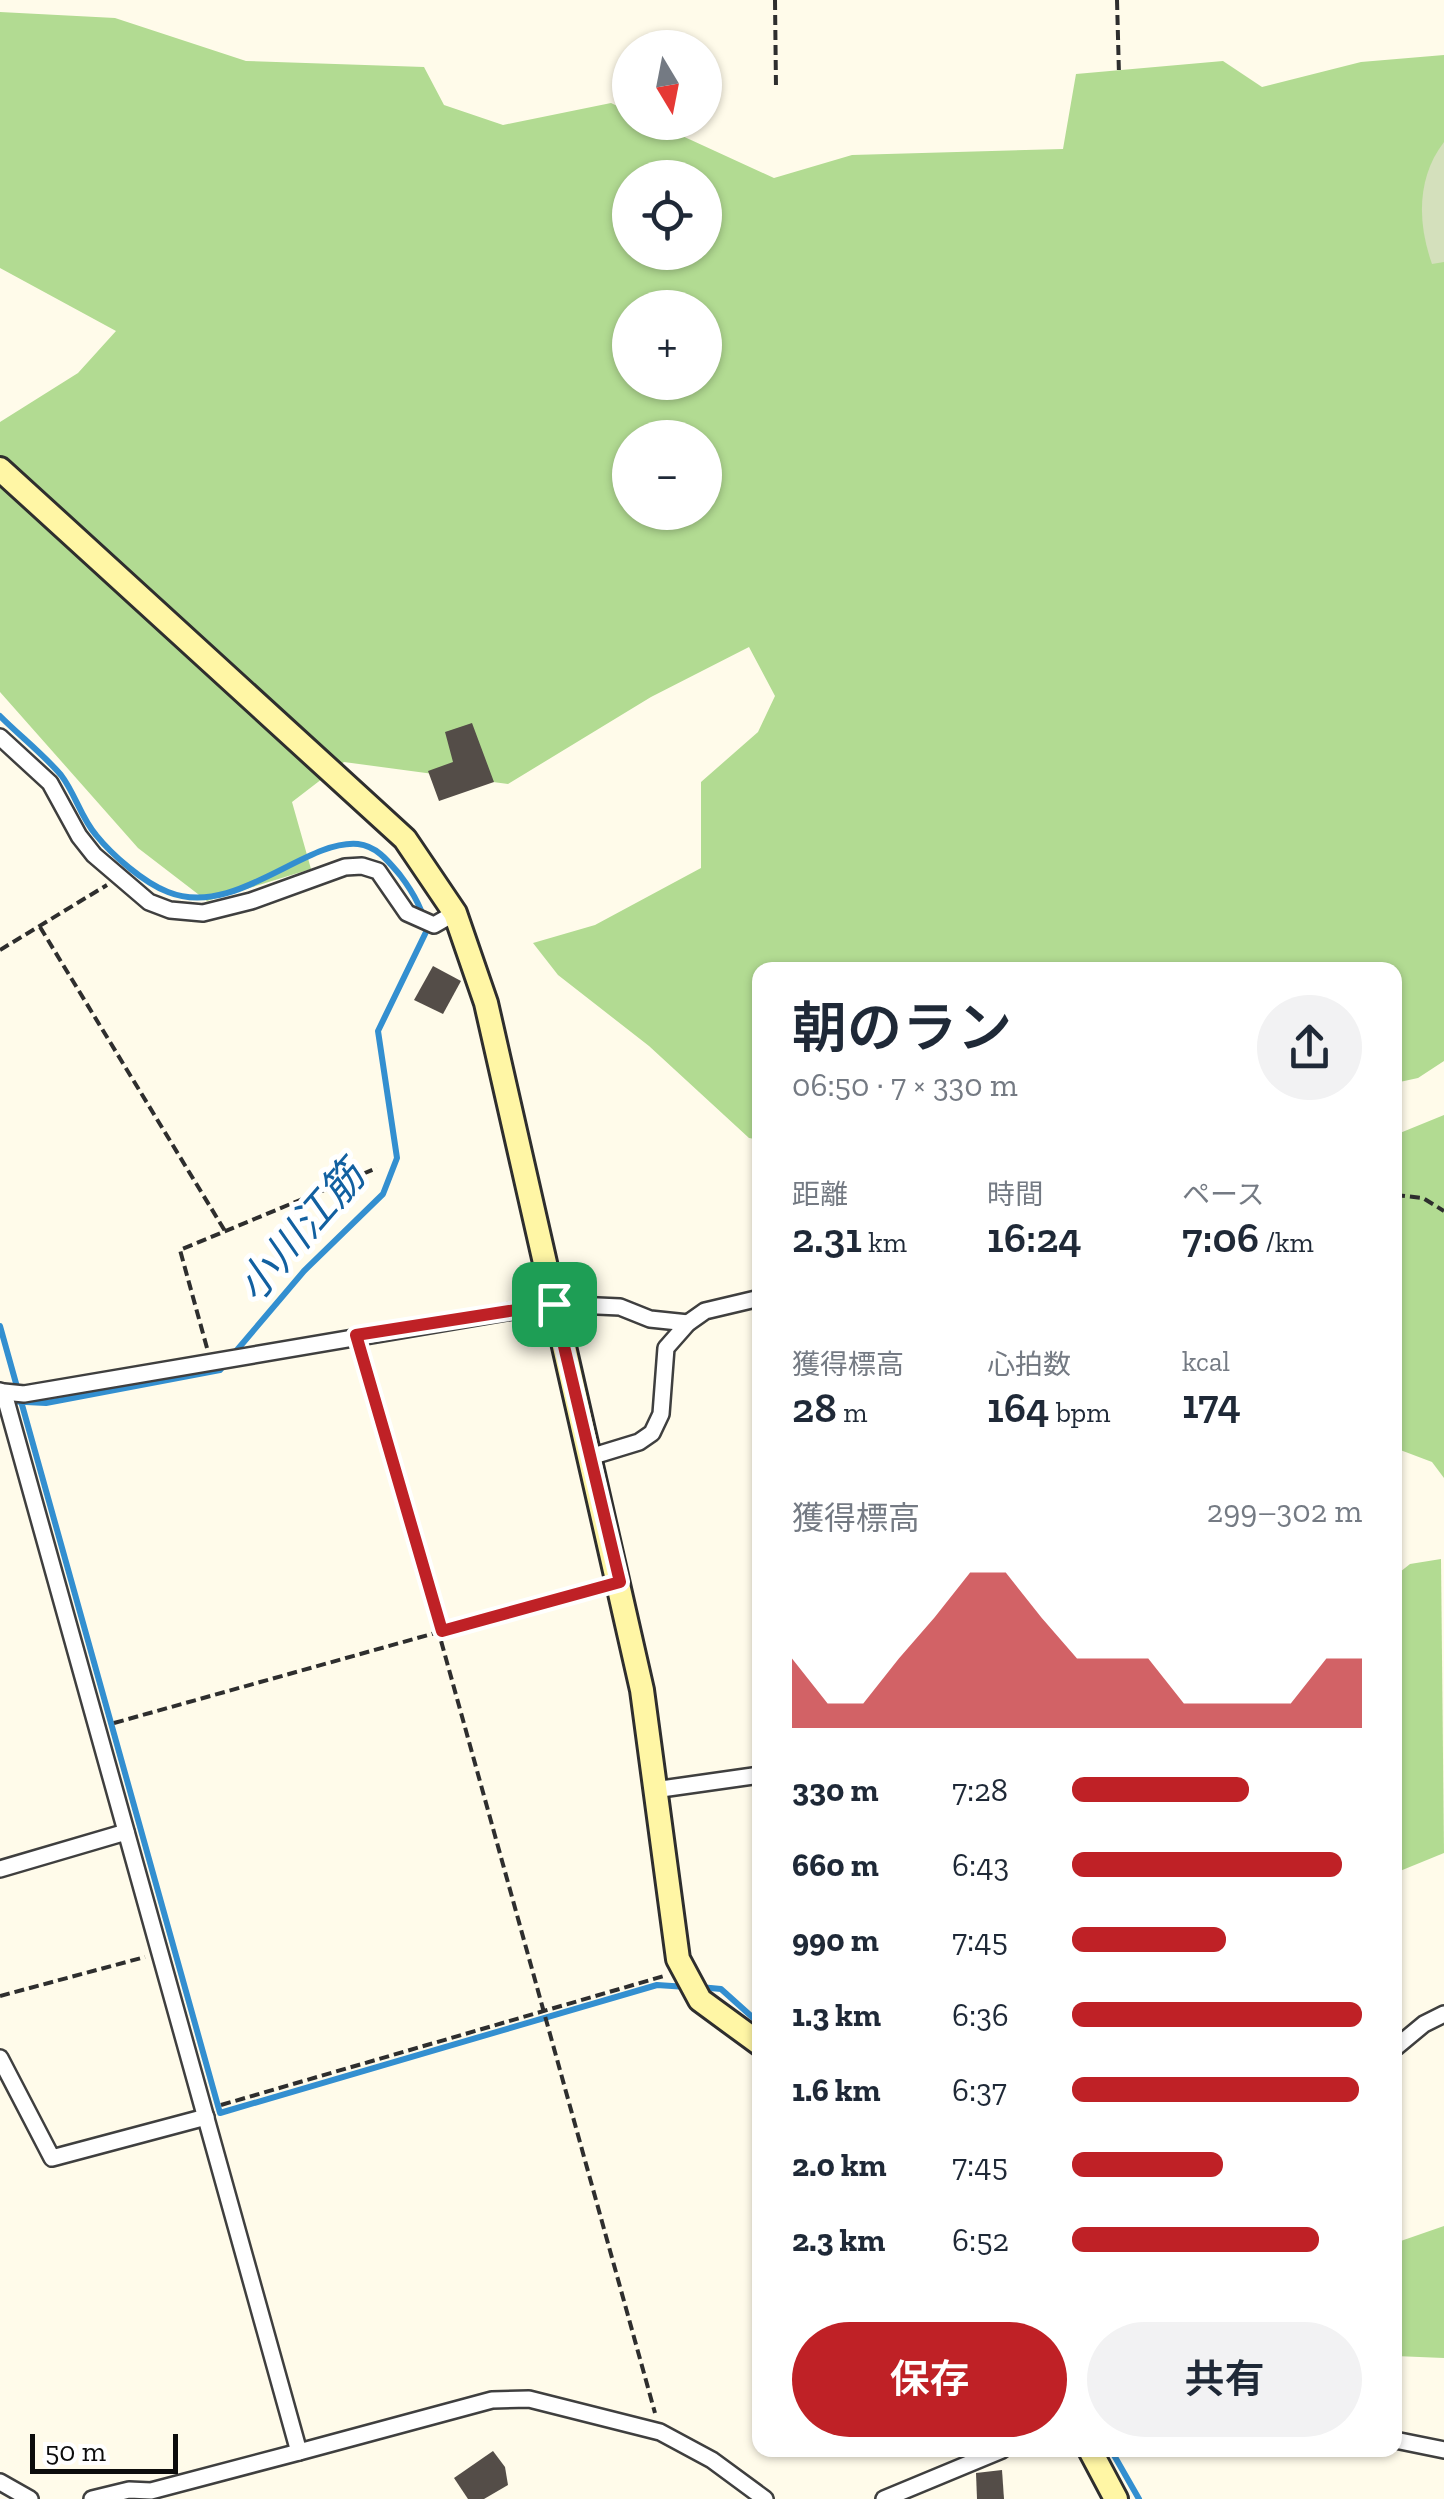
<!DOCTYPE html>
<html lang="ja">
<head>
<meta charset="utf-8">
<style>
  :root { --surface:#fff; --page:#f2f2f3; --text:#1f2937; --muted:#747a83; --accent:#bf2126 }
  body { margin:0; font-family:"Zilla Slab","Noto Sans JP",serif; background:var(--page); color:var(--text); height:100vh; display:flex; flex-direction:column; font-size:38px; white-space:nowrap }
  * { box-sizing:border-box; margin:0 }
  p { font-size:32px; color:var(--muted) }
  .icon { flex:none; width:55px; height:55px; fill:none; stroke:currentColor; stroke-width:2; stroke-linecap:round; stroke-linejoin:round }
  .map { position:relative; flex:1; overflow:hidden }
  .drawer { position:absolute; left:752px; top:962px; width:650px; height:1495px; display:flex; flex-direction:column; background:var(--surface); border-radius:20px; box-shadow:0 2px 8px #0004 }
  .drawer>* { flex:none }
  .needle { width:65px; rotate:170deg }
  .tools { position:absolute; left:612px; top:30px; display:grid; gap:20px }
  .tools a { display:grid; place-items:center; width:110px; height:110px; border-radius:50%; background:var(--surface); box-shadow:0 2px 8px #0004; font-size:50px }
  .scale { position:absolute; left:30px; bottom:25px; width:148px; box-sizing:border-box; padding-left:10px; border:5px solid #0c0c0c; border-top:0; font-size:28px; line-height:35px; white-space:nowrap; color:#0c0c0c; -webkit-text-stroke:8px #fff; paint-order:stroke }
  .pin { position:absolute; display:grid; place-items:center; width:85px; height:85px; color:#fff; margin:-42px; border-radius:20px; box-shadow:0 5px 15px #0006 }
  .round { display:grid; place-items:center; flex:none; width:105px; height:105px; border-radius:52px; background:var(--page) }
  .head { display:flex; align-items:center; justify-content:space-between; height:170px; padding:0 40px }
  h1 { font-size:55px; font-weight:600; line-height:75px }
  .stats { display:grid; grid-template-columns:repeat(3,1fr); gap:15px; height:170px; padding:10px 40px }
  .stats div { display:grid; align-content:center }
  .stats b { font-size:42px; font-weight:600 }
  .stats small { font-size:28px; font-weight:400 }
  .stats p { font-size:28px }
  .chart { height:280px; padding:20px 40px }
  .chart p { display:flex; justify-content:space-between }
  .chart svg { width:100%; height:180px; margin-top:10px; fill:var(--accent); opacity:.7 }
  .primary-button { display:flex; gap:20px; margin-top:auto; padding:20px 40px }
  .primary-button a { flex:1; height:115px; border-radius:60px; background:var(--accent); color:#fff; font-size:40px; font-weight:600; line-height:115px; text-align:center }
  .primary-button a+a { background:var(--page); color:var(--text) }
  ul { padding:0 40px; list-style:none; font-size:32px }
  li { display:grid; grid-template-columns:160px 120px 1fr; align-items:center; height:75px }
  li i { height:25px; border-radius:12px; background:var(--accent) }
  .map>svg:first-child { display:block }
  .forest { fill:#b2db92; fill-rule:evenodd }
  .cemetery { fill:#d4e0bc }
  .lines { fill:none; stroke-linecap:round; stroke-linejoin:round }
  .stream { stroke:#338fd0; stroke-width:6 }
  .building { fill:#544d48 }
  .street-casing { stroke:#3f3f3f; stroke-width:20 }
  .secondary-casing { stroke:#2e2e2e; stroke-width:28 }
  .path { stroke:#2e2e2e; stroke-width:4; stroke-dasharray:10 5; stroke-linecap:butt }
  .street { stroke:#fff; stroke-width:15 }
  .secondary { stroke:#fff6a5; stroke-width:22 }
  .route-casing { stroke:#fff; stroke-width:20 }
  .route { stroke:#bf2126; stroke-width:12 }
  .labels { text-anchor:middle; stroke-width:10; stroke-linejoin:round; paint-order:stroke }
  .water-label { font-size:42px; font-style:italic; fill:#1260a0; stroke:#fff }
</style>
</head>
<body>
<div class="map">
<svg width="1444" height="2499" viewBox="0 0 1444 2499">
  <rect width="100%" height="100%" fill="#fffbea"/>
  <!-- forest -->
  <g class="forest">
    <path d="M0,12L115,18L246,61L424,67L444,105L503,125L611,103L630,112V122L654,123L774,178L852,155L1063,149L1076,74L1223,61L1262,87L1361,62L1444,55V1061L1418,1078L1395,1083V970H760V1140L749,1138L649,1046L558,975L533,943L595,925L701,868V782L758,732L775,696L749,647L651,697L508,784L344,762L292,802L311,869L207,901L138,848L0,692V422L78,373L116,331L0,268ZM630,178H705V252H630ZM630,308H705V382H630ZM630,438H705V512H630Z"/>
    <polygon points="1444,1115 1444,1478 1432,1462 1395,1448 1395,1135"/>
    <polygon points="1441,1559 1444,1853 1395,1873 1395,1576 1410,1564"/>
    <polygon points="1444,2226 1444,2358 1395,2356 1395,2243"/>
  </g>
  <!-- cemetery -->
  <path class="cemetery" d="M1444,142V262L1432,264C1417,222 1417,177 1444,142Z"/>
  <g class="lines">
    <!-- stream -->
    <g class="stream">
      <path d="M0,716C20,736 43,754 61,775C75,793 81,818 96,835C112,855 144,883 168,892C235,919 305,839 358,844C377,846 389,862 400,875C413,892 423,909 427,930L378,1031L397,1158L383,1194L304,1271L220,1370L46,1403L6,1401"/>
      <polyline points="0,1326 220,2113 657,1985 687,1987"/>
      <polyline points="700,1987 721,1989 760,2024"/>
      <polyline points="1111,2450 1139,2499"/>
    </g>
  </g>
  <!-- building -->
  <g class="building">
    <polygon points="472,723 494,782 439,801 428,771 453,762 445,732"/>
    <polygon points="433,966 461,981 443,1014 414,1000"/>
    <polygon points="493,2451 505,2467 508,2485 484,2499 468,2499 454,2478"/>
    <polygon points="1002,2470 1004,2499 977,2499 976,2473"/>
  </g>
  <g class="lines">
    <!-- street casing -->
    <g class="street-casing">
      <g id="street">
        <polyline points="0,737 50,783 79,836 94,855 149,902 170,910 203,913 251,901 345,867 362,866 378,871 407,913 434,925 455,913"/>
        <polyline points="0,1391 5,1397 299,2452 492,2400 529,2399 660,2432 712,2460 765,2499"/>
        <polyline points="4,1392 24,1394 554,1304 620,1307 650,1319 688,1323"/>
        <polyline points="590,1457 639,1442 652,1433 661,1414 666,1348 688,1323 705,1311 760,1298"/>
        <polyline points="654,1790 760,1775"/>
        <polyline points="0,1869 126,1832"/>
        <polyline points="1395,2048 1424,2024 1444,2014"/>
        <polyline points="0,2058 52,2158 206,2117"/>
        <polyline points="1395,2440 1444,2450"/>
        <polyline points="0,2482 30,2499"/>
        <polyline points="92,2499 129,2490 151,2491 299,2452"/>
        <polyline points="884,2499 1002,2450"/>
      </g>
    </g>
    <!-- secondary casing -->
    <g class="secondary-casing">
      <g id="secondary">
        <polyline points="0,469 405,839 455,913 486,1003 642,1690 678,1959 700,2000 760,2044"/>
        <polyline points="1090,2450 1116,2499"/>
      </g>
    </g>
    <!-- path -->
    <g class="path">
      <polyline points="775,0 776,88"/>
      <polyline points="1117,0 1119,75"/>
      <polyline points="40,927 225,1231"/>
      <polyline points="0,950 107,885"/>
      <polyline points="1395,1195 1423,1198 1444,1211"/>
      <polyline points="207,1348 180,1250 377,1168"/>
      <polyline points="361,1352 655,2413"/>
      <polyline points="114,1723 596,1588"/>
      <polyline points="0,1996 145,1957"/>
      <polyline points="221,2105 664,1976"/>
    </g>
    <!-- street -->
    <use href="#street" class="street"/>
    <!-- secondary -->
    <use href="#secondary" class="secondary"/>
  </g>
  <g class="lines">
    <!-- route casing -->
    <g class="route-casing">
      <polygon id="route" points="554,1304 620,1582 442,1631 356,1335"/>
    </g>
    <!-- route -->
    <use href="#route" class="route"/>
  </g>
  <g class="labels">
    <!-- water labels -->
    <g class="water-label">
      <text transform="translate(300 1231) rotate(-49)" y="15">小川江筋</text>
    </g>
  </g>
</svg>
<div class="tools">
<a><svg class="needle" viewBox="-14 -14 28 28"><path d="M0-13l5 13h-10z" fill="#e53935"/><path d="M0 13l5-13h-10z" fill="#747a83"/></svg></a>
<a><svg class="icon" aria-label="locate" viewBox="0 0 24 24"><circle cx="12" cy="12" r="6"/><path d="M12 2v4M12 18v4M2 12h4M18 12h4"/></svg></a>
<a>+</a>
<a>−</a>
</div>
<div class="scale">50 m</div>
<div class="pin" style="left:554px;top:1304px;background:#1e9e55"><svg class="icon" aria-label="arrive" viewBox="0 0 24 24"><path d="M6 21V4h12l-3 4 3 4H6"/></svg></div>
<section class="drawer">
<div class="head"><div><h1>朝のラン</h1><p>06:50 · 7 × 330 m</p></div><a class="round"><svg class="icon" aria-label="share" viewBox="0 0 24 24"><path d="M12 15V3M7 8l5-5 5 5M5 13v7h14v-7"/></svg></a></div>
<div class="stats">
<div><p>距離</p><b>2.31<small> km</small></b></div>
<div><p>時間</p><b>16:24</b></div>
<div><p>ペース</p><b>7:06<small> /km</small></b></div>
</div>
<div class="stats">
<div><p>獲得標高</p><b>28<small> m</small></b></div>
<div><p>心拍数</p><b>164<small> bpm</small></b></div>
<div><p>kcal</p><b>174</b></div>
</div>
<div class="chart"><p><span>獲得標高</span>299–302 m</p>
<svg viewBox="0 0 160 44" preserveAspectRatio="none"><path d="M0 44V27L10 38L20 38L30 27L40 17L50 6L60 6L70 17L80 27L90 27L100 27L110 38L120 38L130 38L140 38L150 27L160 27V44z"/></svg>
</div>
<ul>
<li><b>330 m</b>7:28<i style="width:61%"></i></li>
<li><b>660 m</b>6:43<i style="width:93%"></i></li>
<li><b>990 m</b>7:45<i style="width:53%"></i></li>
<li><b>1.3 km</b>6:36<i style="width:100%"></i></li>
<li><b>1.6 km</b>6:37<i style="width:99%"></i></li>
<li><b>2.0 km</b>7:45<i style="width:52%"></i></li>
<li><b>2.3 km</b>6:52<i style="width:85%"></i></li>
</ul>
<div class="primary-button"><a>保存</a><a>共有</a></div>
</section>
</div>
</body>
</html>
